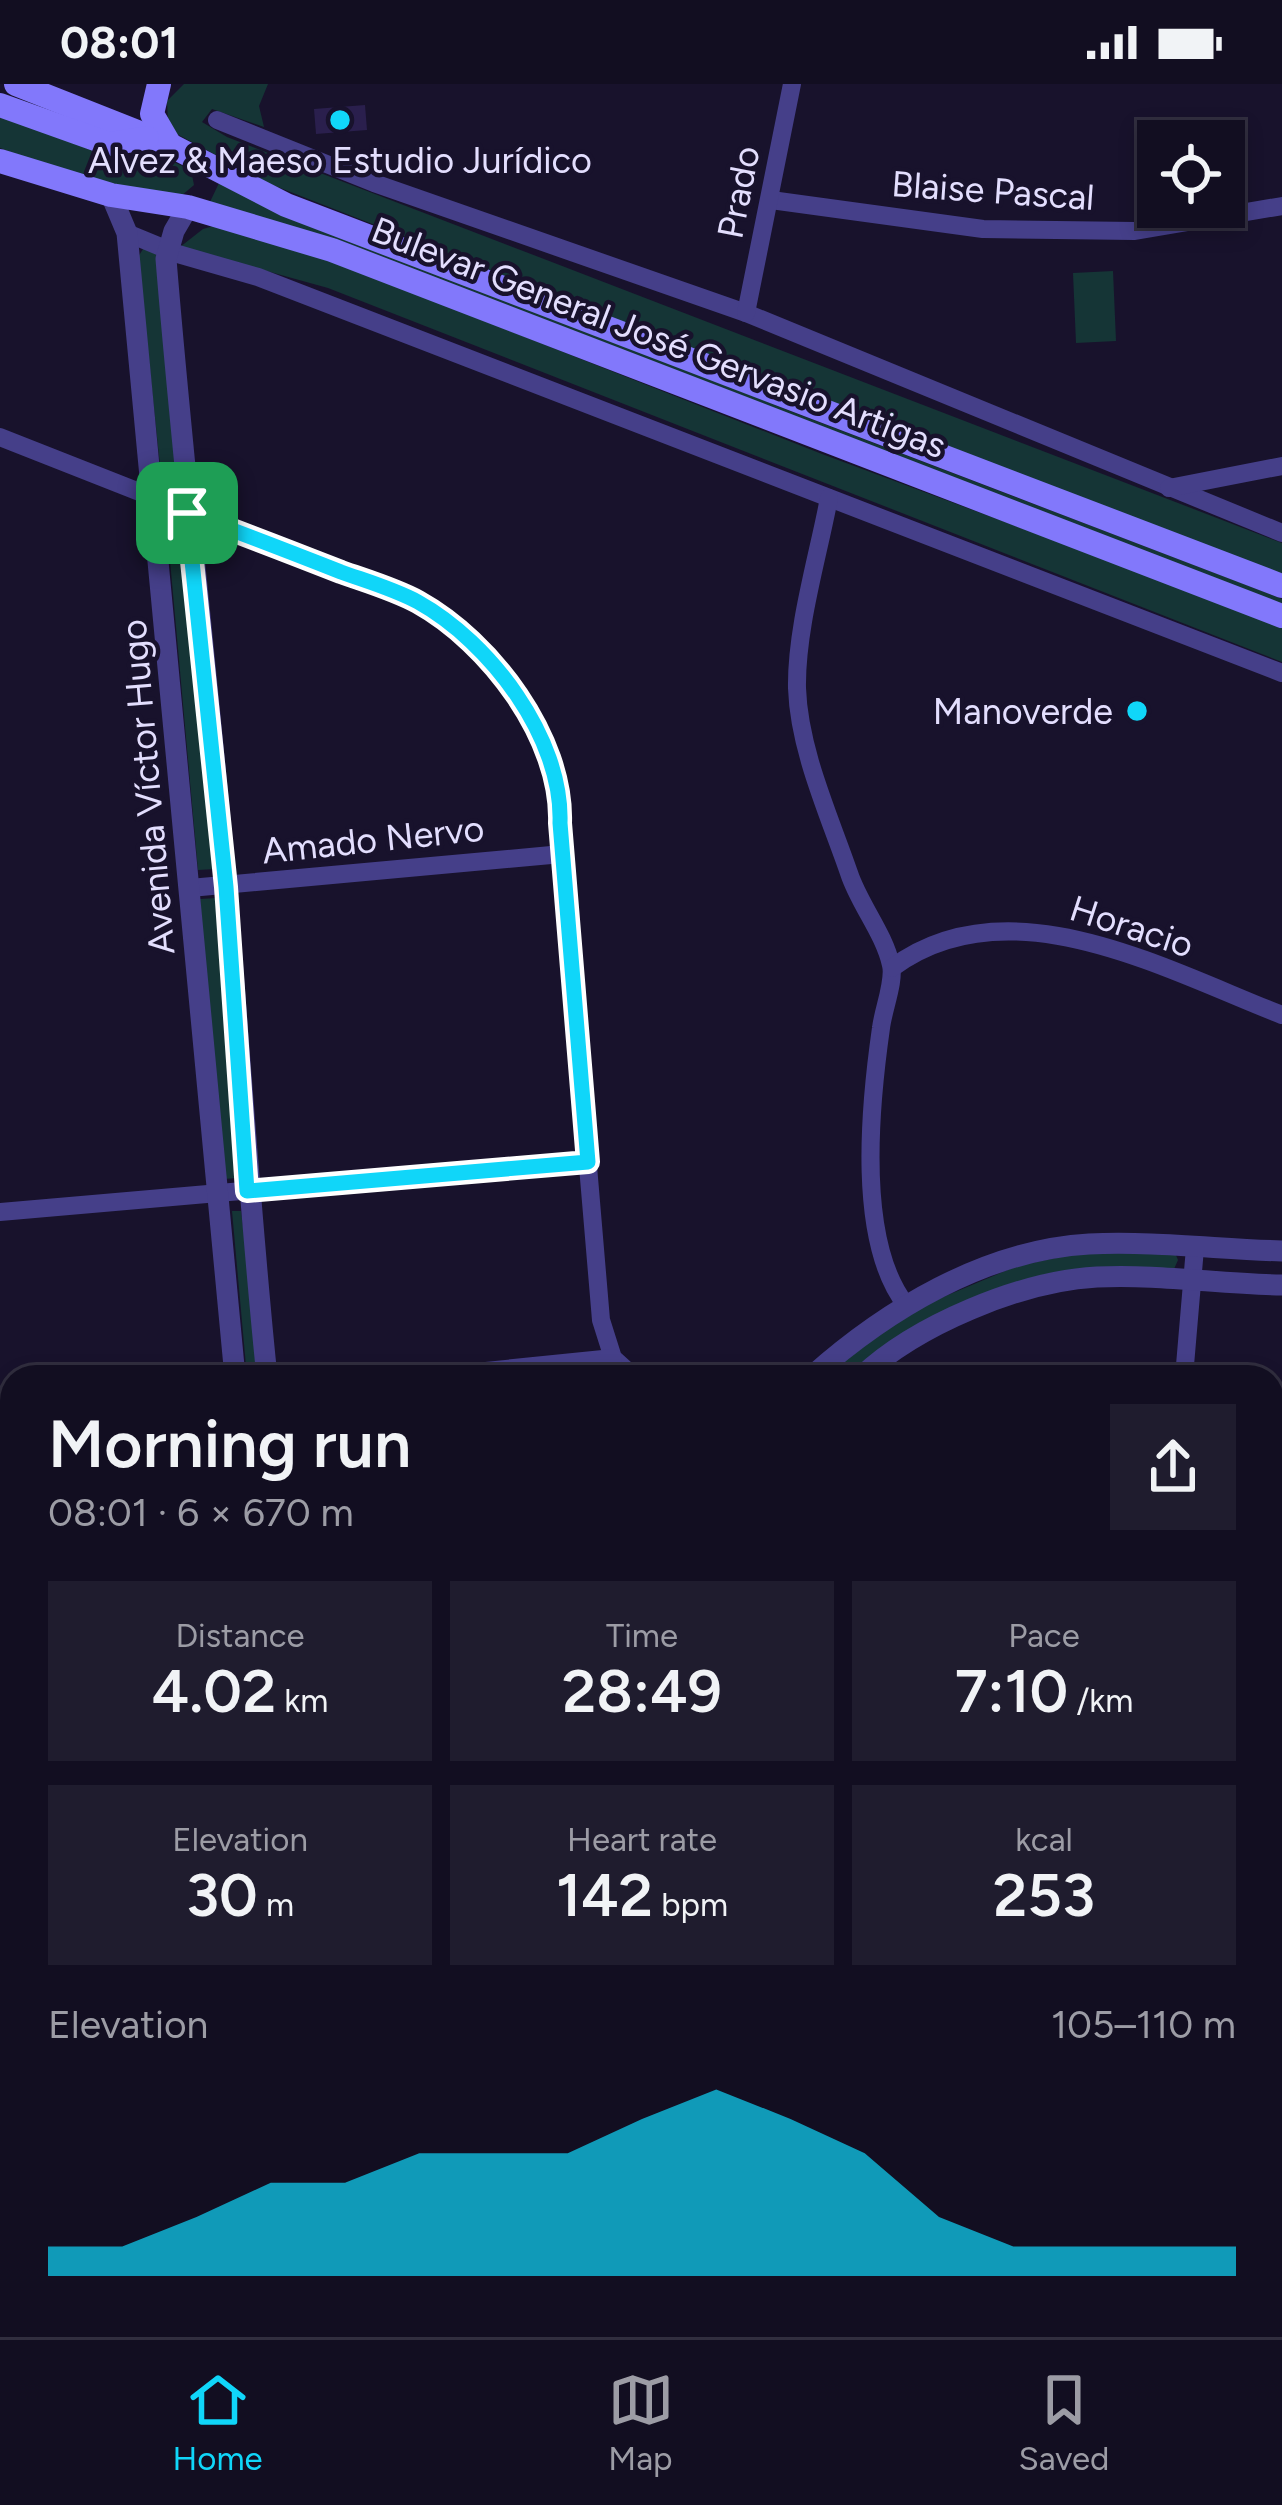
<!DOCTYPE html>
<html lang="en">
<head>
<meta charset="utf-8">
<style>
  :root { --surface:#120e21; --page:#1f1c2e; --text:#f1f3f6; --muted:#9c9ca5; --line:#312e3f; --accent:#10d6f9 }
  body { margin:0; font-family:Figtree,sans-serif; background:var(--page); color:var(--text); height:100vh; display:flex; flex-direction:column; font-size:45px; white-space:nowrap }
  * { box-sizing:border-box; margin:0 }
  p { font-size:39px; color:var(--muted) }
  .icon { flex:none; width:66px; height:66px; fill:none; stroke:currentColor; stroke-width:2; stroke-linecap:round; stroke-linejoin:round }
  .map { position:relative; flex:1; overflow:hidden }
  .panel { position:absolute; left:0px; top:1281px; width:1284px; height:972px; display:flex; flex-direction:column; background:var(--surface); border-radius:36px 36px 0 0; box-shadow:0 6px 18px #0003,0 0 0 3px var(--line) }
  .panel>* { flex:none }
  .fabs { position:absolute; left:1137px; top:36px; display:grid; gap:24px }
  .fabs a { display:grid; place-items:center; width:108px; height:108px; border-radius:0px; background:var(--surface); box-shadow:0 6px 18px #0003,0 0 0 3px var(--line); font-size:60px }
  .pin { position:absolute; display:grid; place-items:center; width:102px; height:102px; color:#fff; margin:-51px; border-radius:24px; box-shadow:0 6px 18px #0006 }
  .round { display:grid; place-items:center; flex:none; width:126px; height:126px; border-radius:0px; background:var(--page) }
  .overview { display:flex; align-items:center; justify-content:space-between; height:204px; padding:0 48px }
  h1 { font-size:66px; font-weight:600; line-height:90px }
  .figures { display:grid; grid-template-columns:repeat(3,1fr); gap:18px; height:204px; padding:12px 48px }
  .figures div { display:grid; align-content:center; border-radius:0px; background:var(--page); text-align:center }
  .figures b { font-size:60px; font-weight:600 }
  .figures small { font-size:33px; font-weight:400 }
  .figures p { font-size:33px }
  .chart { height:336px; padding:24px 48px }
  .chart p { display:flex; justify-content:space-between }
  .chart svg { width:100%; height:216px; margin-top:12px; fill:var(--accent); opacity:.7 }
  .status { display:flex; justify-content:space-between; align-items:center; height:84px; padding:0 60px; background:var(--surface); direction:ltr }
  .status svg { height:33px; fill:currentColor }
  .dock { display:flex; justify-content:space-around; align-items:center; height:168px; border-top:3px solid var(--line); background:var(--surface); font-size:33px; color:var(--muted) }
  .dock a { display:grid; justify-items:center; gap:6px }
  .dock .selected { color:var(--accent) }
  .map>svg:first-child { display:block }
  .green { fill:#153536 }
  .building { fill:#2a1f4d }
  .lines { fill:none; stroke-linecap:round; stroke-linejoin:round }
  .minor { stroke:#453f89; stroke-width:18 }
  .tertiary { stroke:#453f89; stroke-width:21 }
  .secondary { stroke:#8278fb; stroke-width:24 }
  .route-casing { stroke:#fff; stroke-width:24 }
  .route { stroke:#10d6f9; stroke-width:15 }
  .poi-dot { fill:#10d6f9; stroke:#18122c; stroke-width:4.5 }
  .labels { text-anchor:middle; stroke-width:9; stroke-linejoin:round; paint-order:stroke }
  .poi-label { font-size:36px; fill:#e3defe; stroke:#18122c }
  .street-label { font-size:36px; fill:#e3defe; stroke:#18122c }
</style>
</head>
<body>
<div class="status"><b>08:01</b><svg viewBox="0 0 49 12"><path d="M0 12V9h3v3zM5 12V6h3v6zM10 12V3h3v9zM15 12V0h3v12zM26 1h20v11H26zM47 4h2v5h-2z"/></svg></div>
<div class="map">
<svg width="1282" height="2253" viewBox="0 0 1282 2253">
  <rect width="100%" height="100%" fill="#18122c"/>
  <!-- green -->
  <g class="green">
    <polygon points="184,0 268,0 259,22 264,43 212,25 202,38 227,53 1282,459 1282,495 270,100 175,49 168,39 167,17"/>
    <path d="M0,30L132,77L167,75L191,86L194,101L181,112C117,103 60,88 0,64Z"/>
    <polygon points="219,99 790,327 1262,507 1282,515 1282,522 209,120"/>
    <polygon points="217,141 345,182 822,370 1282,541 1282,578 328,204 180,163 203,145"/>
    <polygon points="145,162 156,170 177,399 171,405 162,400 138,173"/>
    <polygon points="1113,187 1116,257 1076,259 1073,189"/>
    <polygon points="172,435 181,441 215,785 198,786 167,443"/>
    <polygon points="217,814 238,1094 223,1095 200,815"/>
    <polygon points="232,1127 241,1127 262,1293 247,1293"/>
    <polygon points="1090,1167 1175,1169 1178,1176 1174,1185 1092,1184 872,1272 848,1293 824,1293 910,1227 1017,1182"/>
    <polygon points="775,2241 1223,2241 1220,2253 766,2253"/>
  </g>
  <!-- building -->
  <polygon class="building" points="365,21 367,46 316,50 314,25"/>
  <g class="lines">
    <!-- minor -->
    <g class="minor">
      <polyline points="217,36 374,99 746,229 1282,449"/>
      <polyline points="771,116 983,145 1135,147 1282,122"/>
      <polyline points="127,149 178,170 258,193 1282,589"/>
      <polyline points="746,229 792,0"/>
      <path d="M0,353L416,517C489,565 564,645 559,739L601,1236L613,1274L634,1293"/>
      <polyline points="1169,404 1282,382"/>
      <path d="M829,414C818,473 796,544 797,604C799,666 829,731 849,789C859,820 884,849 891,881C895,897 883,926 881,944C870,1021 856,1157 906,1221"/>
      <polyline points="190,804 562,770"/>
      <path d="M892,884C1008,797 1166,886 1282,931"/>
      <polyline points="0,1128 588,1077"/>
      <polyline points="426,1293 613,1274"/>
      <polyline points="1184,1293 1195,1164"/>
      <polyline points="0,1663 12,1669"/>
      <polyline points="0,1726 12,1717"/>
      <polyline points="1272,1766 1282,1759"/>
      <polyline points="1272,1827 1282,1853"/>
      <polyline points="0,2094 12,2108"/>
      <polyline points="122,2241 131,2253"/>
      <polyline points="558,2241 568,2253"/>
      <polyline points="272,2253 281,2241"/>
      <polyline points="599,2253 610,2241"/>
    </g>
    <!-- tertiary -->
    <g class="tertiary">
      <polyline points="111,111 127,149 235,1293"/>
      <path d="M188,123L174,147L166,175C183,385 208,593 226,802C240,966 250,1129 267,1293"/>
      <path d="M811,1293C886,1226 985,1166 1089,1160C1152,1157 1218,1165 1282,1167"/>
      <path d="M861,1293C916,1241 1021,1197 1097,1193C1158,1190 1220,1200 1282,1201"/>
      <polyline points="0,2012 12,2006"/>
      <polyline points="0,2051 12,2044"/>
    </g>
    <!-- secondary -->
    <g class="secondary">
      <polyline points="16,0 170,61 286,121 1282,502"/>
      <polyline points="159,0 152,30 170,61"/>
      <polyline points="0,21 109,60 147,54"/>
      <polyline points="0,77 111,111 188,123 332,166 1282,532"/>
    </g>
  </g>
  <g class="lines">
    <!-- route casing -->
    <g class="route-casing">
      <path id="route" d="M187,429C238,448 290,468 341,488C366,497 394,505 418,518C490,558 563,654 560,739L588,1078L247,1107L226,803Z"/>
    </g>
    <!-- route -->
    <use href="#route" class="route"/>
  </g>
  <!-- markers -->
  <g class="poi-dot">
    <circle cx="340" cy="36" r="12"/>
    <circle cx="1137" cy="627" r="12"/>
  </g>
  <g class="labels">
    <!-- poi labels -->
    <g class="poi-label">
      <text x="340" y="89">Alvez &amp; Maeso Estudio Jurídico</text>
      <text x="1113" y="640" text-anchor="end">Manoverde</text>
    </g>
    <!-- street labels -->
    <g class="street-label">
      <text transform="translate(993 106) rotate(4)" y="13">Blaise Pascal</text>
      <text transform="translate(738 108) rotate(-79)" y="13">Prado</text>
      <text transform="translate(659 253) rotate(21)" y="13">Bulevar General José Gervasio Artigas</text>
      <text transform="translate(147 703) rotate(-95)" y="13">Avenida Víctor Hugo</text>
      <text transform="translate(373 755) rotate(-6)" y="13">Amado Nervo</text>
      <text transform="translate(1132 842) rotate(18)" y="13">Horacio</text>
    </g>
  </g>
</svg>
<div class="fabs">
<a><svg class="icon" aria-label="locate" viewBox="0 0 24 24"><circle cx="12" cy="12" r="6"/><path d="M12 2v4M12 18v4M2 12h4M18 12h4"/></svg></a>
</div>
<div class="pin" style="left:187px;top:429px;background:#1e9e55"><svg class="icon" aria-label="arrive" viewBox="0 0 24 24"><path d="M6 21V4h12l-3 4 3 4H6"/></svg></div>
<section class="panel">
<div class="overview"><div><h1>Morning run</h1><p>08:01 · 6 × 670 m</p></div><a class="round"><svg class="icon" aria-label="share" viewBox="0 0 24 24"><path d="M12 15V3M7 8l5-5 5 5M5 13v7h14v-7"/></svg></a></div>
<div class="figures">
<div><p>Distance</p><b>4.02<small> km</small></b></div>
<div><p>Time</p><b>28:49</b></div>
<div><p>Pace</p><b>7:10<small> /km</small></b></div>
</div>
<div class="figures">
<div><p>Elevation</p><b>30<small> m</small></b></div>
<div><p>Heart rate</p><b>142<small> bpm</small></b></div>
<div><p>kcal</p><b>253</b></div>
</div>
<div class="chart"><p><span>Elevation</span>105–110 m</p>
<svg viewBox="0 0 160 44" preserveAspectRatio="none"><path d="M0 44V38L10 38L20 32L30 25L40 25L50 19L60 19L70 19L80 12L90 6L100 12L110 19L120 32L130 38L140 38L150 38L160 38V44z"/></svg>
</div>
</section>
</div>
<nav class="dock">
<a class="selected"><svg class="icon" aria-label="home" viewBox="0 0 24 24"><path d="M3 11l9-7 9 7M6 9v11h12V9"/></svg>Home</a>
<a><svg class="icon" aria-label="map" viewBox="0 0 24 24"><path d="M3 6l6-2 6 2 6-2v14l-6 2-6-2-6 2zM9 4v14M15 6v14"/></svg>Map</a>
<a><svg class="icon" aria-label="saved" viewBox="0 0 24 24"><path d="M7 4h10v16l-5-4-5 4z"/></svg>Saved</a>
</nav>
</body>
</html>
